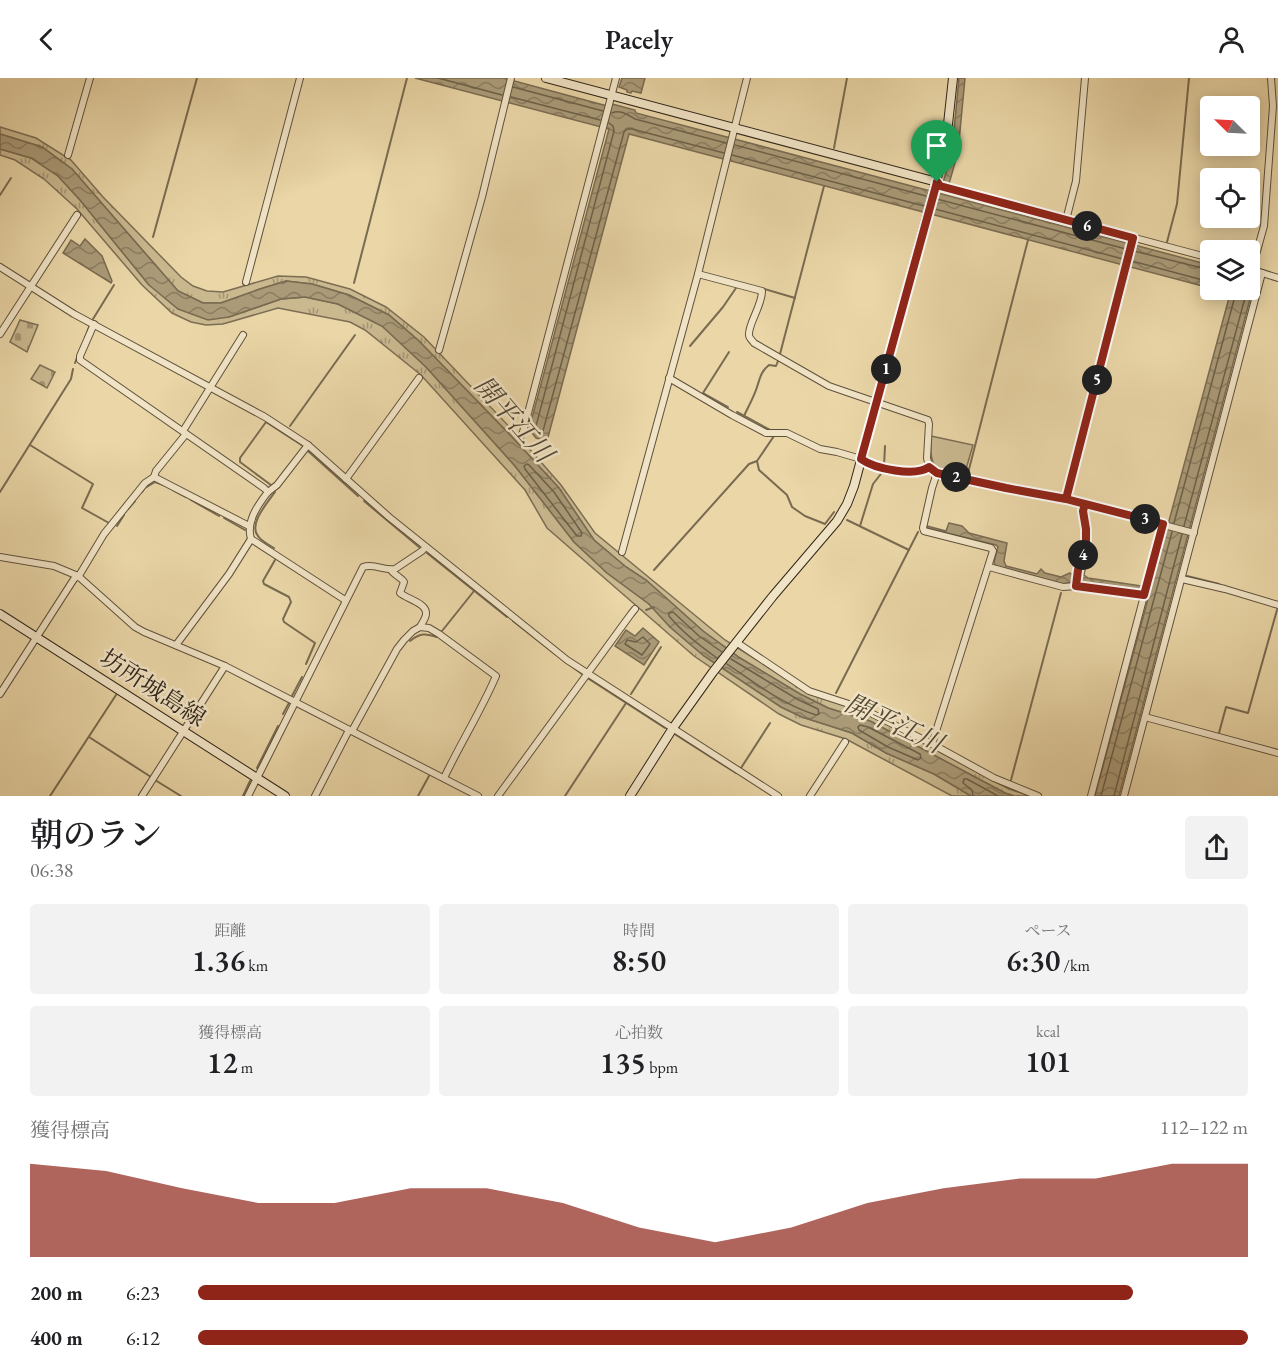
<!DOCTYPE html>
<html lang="ja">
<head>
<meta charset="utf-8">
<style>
  :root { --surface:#fff; --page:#f2f2f2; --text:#202124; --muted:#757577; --accent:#8f2418 }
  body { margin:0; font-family:"EB Garamond","Noto Serif JP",serif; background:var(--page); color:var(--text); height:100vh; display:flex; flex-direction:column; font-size:22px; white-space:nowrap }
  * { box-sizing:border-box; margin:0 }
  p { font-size:20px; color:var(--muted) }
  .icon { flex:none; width:33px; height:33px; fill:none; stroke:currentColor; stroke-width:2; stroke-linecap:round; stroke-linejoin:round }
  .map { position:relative; height:718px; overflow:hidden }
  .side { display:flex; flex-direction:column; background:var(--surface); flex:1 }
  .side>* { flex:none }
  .needle { width:39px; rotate:294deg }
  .tools { position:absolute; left:1200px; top:18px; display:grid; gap:12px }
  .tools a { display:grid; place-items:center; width:60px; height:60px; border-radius:6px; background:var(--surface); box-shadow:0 3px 15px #0003; font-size:30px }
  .pin { position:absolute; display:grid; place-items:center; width:51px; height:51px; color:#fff; margin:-62px -26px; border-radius:50% 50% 50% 0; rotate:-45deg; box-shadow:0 0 6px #0007 }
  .pin .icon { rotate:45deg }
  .km { position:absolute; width:30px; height:30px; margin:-15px; border-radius:50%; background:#222; color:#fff; font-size:16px; line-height:30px; text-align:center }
  .round { display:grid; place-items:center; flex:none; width:63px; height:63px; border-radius:6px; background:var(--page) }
  .summary { display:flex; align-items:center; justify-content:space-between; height:102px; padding:0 30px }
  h1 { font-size:33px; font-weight:600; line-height:45px }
  .metrics { display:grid; grid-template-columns:repeat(3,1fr); gap:9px; height:102px; padding:6px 30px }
  .metrics div { display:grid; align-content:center; border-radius:6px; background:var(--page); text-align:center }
  .metrics b { font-size:30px; font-weight:600 }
  .metrics small { font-size:16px; font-weight:400 }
  .metrics p { font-size:16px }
  .chart { height:168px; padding:12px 30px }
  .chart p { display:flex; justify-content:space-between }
  .chart svg { width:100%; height:108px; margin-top:6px; fill:var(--accent); opacity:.7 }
  ul { padding:0 30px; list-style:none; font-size:20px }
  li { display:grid; grid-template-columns:96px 72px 1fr; align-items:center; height:45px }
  li i { height:15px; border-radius:8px; background:var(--accent) }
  header { display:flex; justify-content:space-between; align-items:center; height:78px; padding:0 30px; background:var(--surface); font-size:27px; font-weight:600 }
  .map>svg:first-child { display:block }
  .grass { fill:url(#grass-tufts); stroke:#7c6e54; stroke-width:1.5 }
  .cemetery { fill:url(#cemetery-stones); stroke:#7c6e54; stroke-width:1.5 }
  .green { fill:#cab88f; stroke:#7c6e54; stroke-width:1.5 }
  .water { fill:url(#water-waves); stroke:#796b51; stroke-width:1.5 }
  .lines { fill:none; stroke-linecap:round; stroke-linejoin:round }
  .shore { stroke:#6c6048; stroke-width:1.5 }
  .stream { stroke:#796b51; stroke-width:2 }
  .street-casing { stroke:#5e513c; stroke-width:8 }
  .secondary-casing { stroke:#2f2519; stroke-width:10 }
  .street { stroke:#f1e4c6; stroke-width:6 }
  .secondary { stroke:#f1e4c6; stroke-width:8 }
  .route-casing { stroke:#fff; stroke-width:12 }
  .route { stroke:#8f2418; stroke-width:8 }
  .labels { text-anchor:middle; stroke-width:5; stroke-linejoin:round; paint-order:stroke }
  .street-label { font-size:24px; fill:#2f2519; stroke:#f1e4c6 }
  .water-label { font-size:26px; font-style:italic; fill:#544835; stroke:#f1e4c6 }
</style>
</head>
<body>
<header><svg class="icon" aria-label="back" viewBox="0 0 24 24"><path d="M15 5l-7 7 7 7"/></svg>Pacely<svg class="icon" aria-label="person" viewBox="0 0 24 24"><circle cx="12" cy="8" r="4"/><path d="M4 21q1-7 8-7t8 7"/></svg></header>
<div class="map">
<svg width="1278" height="718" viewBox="0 0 1278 718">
  <defs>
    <pattern id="grass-tufts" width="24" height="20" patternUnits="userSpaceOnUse" patternTransform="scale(1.5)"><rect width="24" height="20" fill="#cab88f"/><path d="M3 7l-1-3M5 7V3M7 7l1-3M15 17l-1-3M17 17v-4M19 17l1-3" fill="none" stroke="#a49574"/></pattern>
    <pattern id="cemetery-stones" width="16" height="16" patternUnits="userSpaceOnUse" patternTransform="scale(1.5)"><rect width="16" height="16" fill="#cab88f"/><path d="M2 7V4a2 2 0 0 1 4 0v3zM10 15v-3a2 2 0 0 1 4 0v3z" fill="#a49574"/></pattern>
    <pattern id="water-waves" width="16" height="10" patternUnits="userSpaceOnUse" patternTransform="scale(1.5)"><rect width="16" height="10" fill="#aa9a77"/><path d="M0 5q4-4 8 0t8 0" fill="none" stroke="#8b7d61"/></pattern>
  </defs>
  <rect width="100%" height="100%" fill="#ead6a7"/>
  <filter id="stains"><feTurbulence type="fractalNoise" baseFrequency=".00333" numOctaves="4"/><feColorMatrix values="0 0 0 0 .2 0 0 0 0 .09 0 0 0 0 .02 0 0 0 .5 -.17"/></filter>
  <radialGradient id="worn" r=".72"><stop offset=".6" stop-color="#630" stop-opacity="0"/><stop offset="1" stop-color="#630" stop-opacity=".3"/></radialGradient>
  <!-- grass -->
  <g class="grass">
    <polygon points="0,49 36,60 71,82 103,119 181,199 193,208 207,213 223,214 278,198 306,199 350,211 386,229 424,259 519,359 561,407 595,455 725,562 809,615 865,634 1009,711 1030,718 1014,718 1005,715 870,643 828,630 800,616 740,580 703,553 646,502 626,489 594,462 559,410 512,359 419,263 389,237 349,217 312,206 286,203 260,211 221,225 203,225 178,213 72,91 42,69 0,56"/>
    <polygon points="0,71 31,80 58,98 80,122 149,207 229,239 281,221 305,219 338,226 382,248 426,289 515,388 574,464 607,495 649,526 670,549 704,578 781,629 802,639 852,655 886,675 934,696 971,718 952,718 846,661 801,647 779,636 694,578 547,450 525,412 421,297 365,252 350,244 278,230 223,246 206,247 191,244 172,235 142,207 77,131 44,101 15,82 0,77"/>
  </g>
  <!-- cemetery -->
  <g class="cemetery">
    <polygon points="20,242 38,247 27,274 10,264"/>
    <polygon points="40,287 55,294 47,310 31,301"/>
  </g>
  <!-- green -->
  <path class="green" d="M931,358L973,367L964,398C934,391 929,392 931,358Z"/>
  <!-- water -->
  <g class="water">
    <polygon points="415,0 503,0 611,29 612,26 635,32 636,35 1210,187 1210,210 629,56 547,363 536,360 529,351 609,51"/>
    <polygon points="622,0 645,0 641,15 632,13 631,15 627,14 627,12 619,9"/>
    <polygon points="959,0 965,0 958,74 949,106 943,105 952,73"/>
    <polygon points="0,56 42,69 72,91 178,213 203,225 221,225 260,211 286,203 312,206 349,217 389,237 419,263 512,359 559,410 594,462 626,489 646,502 703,553 740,580 800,616 828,630 870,643 1005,715 1014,718 971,718 934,696 886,675 852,655 802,639 781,629 704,578 670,549 649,526 607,495 574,464 515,388 426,289 382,248 338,226 305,219 281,221 229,239 208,242 178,231 149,207 80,122 58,98 31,80 0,71"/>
    <polygon points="85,161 102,178 112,203 111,205 63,175 71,162 80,168"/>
    <polygon points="1250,197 1252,198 1254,206 1119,718 1095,718 1230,216 1216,212 1250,212"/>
    <polygon points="949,445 962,448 969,455 1007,465 1004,483 1006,488 1037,496 1041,491 1045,495 1061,499 1070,495 1073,498 1078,499 1081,497 1086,475 1088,475 1084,497 1088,500 1142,508 1140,513 1083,506 1078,503 1063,506 996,488 994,484 998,469 996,467 927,450 927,448 946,453"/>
    <polygon points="643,550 659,564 644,587 615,568 626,552 635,558"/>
  </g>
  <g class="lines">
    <!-- shore -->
    <g class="shore">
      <polyline points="438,0 502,17"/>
      <polyline points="513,9 603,33"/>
      <polyline points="511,19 600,42"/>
      <path d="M612,35C620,31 628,37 635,41L726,65"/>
      <polyline points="609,45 613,48 614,53 536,348 540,355 543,353 624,54 627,51 632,51 724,75"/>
      <polyline points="735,67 926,118"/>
      <polyline points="732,77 924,128"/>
      <polyline points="937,121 1126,171"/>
      <polyline points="935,131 1123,181"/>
      <polyline points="1134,173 1210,192"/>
      <polyline points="1132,183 1210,204"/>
      <polygon points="527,386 529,387 554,414 582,455 581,458 577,458 525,391 524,388"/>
      <polyline points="1174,445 1235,218 1234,212"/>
      <polyline points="1184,448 1247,212"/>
      <polygon points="643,559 650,566 642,577 625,566 627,562 636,564"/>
      <path d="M717,580C700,568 682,554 669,538V535L673,534L699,558L722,574"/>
      <path d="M727,586C755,605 783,627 816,637L819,636L818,631L797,621L731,581"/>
      <polygon points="860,647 868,649 920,676 921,680 918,682 888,669 859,652 858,649"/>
      <polyline points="973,718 972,712 963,705 964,701 967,701 998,718"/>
      <polyline points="1101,718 1172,454"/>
      <polyline points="1114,718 1182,456"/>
    </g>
    <!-- stream -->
    <g class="stream">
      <polyline points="834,70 847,0"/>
      <polyline points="0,117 11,100"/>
      <polyline points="153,159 197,0"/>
      <polyline points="1167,164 1177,126 1189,0"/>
      <polyline points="354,205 407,0"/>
      <polyline points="761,210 795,220"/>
      <polyline points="93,241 114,207"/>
      <polyline points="85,260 89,249"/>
      <polyline points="690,268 723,229 736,210"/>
      <polyline points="780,276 824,108"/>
      <polyline points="75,285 78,277"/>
      <polyline points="728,329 703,315 729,274"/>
      <polyline points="737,334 770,352"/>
      <path d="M744,338C748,329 754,319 757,309C760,300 761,293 769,287L776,288L778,283"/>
      <polyline points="290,348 355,257"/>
      <polyline points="774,358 757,383 759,392 787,417 792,429 805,438 825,446 834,434"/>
      <polyline points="30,367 93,406 82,430 109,445"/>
      <polyline points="308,373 358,418"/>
      <polyline points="884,388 885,368"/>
      <polyline points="967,399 1028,162"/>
      <polyline points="271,407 240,384 240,380 266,344 303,368"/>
      <polyline points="173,412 186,419"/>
      <polyline points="0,414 71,301 73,291"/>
      <polyline points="142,414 145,410 155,404 166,408"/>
      <polyline points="191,422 219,438"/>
      <polyline points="364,423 419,469"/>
      <polyline points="128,431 135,423"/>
      <polyline points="224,440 245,452"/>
      <polyline points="847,442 909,472"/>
      <polyline points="117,448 124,437"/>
      <polyline points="860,448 873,406 884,392"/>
      <path d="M274,470C269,467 261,463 258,458C248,446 268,424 275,414"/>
      <polyline points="427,475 507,539"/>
      <polyline points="275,482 263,503 264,506 289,519 291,524 283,541 284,544 315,565 306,586"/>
      <polyline points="654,492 749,386 757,383"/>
      <polyline points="1187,498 1219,506"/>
      <polyline points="646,532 654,529"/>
      <polyline points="513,543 555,576"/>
      <polyline points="442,553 474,513"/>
      <path d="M410,563C420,555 425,555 437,559"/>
      <polyline points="567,585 582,596"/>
      <polyline points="589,601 665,650"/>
      <polyline points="836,615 918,454"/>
      <polyline points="631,616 661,569"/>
      <polyline points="292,618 302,599"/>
      <polyline points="283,636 289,625"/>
      <polyline points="1219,655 1226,629 1248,635 1277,532"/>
      <polyline points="676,657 736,695"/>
      <polyline points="89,659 151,699"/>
      <polyline points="257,690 278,648"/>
      <polyline points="741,690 770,645"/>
      <polyline points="155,702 181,718"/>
      <polyline points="1011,702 1061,515"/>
      <polyline points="50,718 116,617"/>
      <polyline points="243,718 250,703"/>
      <polyline points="418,718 429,698"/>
      <polyline points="565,718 626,625"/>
    </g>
    <!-- street casing -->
    <g class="street-casing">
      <g id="street">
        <polyline points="68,77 90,0"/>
        <polyline points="937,104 940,108 1210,180"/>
        <polyline points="1066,142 1076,103 1085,0"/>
        <polyline points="0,189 74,236 265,339 308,367 389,439 567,582 778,718"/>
        <polyline points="1250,191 1278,200"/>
        <polyline points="1252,191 1264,148 1273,28 1271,0"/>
        <path d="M698,196L762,213C762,228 748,246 749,257C749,260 752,262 754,265L829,308L928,342L929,346L927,380L929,389L937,395L1006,410L1067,421L1194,455"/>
        <polyline points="246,204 300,0"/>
        <path d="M94,246L80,278V282L264,410L268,414C257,428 246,444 251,461L345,522"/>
        <polyline points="0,256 77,137"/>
        <polyline points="439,272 482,119 511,0"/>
        <polyline points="669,300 732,337 766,355 787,355 820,371 837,374 861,381 868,386 891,392 919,393 929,389"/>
        <polyline points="183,353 243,257"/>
        <polyline points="521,358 523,354 616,0"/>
        <polyline points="154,399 249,448"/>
        <polyline points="346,401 419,300"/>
        <polyline points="268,414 277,407 308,367"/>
        <polyline points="1067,421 1133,160"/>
        <polyline points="622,474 698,196 747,0"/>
        <polyline points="0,479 54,488 78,498 135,549 144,554 225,588 478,718"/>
        <polyline points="989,489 1063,509 1076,508 1144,517"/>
        <path d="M391,492C394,497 401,499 404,504L400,515C407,521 427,525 426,536C426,540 422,545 420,549"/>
        <polyline points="1182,501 1225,511 1278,527"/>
        <polyline points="1076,508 1078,492 1086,469 1086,451 1083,433 1085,426"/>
        <polyline points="736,564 809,613 861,630 932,666 994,700 1038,718"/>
        <polyline points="176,567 229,496 251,461"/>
        <polyline points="0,616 74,501 80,496 104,456 145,405 154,399 156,393 186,356"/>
        <polyline points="1145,639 1278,675"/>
        <path d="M352,653L397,571L404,562L413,553L420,549L429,550L439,556L496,598C481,633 460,666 444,700"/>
        <polyline points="932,666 993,473 991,470 924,453 923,450 932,410 937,395"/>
        <polyline points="142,718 225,588"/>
        <path d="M248,718L363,489C374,485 384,493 395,491L422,473L426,469"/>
        <polyline points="315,718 349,652"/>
        <polyline points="498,718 631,536 635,531"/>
        <polyline points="810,718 845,664"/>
        <polyline points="1091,718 1163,446"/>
        <polyline points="1124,718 1262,195"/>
      </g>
    </g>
    <!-- secondary casing -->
    <g class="secondary-casing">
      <g id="secondary">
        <polyline points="546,0 937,104"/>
        <polyline points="0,536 285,718"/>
        <polyline points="630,718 673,650 713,594 773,518 837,443 847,426 854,408 943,78 948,46 953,0"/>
      </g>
    </g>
    <!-- street -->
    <use href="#street" class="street"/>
    <!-- secondary -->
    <use href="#secondary" class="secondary"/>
  </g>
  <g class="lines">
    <!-- route casing -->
    <g class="route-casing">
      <path id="route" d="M937,104L861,381C875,391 915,399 929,389L937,395L1006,410L1066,421L1163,446L1144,517L1076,508L1078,492L1086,469V451L1083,433L1085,426L1066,421L1133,160L940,108L937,104"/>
    </g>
    <!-- route -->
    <use href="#route" class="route"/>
  </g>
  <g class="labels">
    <!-- street labels -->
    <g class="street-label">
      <text transform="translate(153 610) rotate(33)" y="8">坊所城島線</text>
    </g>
    <!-- water labels -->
    <g class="water-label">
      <text transform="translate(514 341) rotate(49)" y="9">開平江川</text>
      <text transform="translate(894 645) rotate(25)" y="9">開平江川</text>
    </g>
  </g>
  <rect width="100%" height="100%" filter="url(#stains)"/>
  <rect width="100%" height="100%" fill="url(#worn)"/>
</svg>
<div class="tools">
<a><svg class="needle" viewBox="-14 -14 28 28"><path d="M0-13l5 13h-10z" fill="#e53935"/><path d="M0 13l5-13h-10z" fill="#757577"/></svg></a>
<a><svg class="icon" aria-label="locate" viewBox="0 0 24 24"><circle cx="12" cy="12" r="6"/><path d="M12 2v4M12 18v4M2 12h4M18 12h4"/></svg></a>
<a><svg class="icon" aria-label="layers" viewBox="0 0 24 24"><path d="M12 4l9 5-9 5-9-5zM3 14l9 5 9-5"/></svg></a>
</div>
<div class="pin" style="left:937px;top:104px;background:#1e9e55"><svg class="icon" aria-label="arrive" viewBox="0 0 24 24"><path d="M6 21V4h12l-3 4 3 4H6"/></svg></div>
<b class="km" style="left:886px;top:291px">1</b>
<b class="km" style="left:956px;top:399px">2</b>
<b class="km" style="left:1145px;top:441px">3</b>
<b class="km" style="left:1083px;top:477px">4</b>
<b class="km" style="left:1097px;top:302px">5</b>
<b class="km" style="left:1087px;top:148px">6</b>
</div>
<section class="side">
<div class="summary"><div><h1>朝のラン</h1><p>06:38</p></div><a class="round"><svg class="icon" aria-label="share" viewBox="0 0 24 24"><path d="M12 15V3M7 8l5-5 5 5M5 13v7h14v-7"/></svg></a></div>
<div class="metrics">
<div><p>距離</p><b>1.36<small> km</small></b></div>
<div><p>時間</p><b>8:50</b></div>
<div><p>ペース</p><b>6:30<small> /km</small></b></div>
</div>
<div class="metrics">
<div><p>獲得標高</p><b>12<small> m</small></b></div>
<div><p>心拍数</p><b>135<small> bpm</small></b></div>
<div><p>kcal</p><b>101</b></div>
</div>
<div class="chart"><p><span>獲得標高</span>112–122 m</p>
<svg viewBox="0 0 160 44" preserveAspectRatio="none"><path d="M0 44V6L10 9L20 16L30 22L40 22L50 16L60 16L70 22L80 32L90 38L100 32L110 22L120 16L130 12L140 12L150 6L160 6V44z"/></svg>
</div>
<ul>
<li><b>200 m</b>6:23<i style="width:89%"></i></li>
<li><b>400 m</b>6:12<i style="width:100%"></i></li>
</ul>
</section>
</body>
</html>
